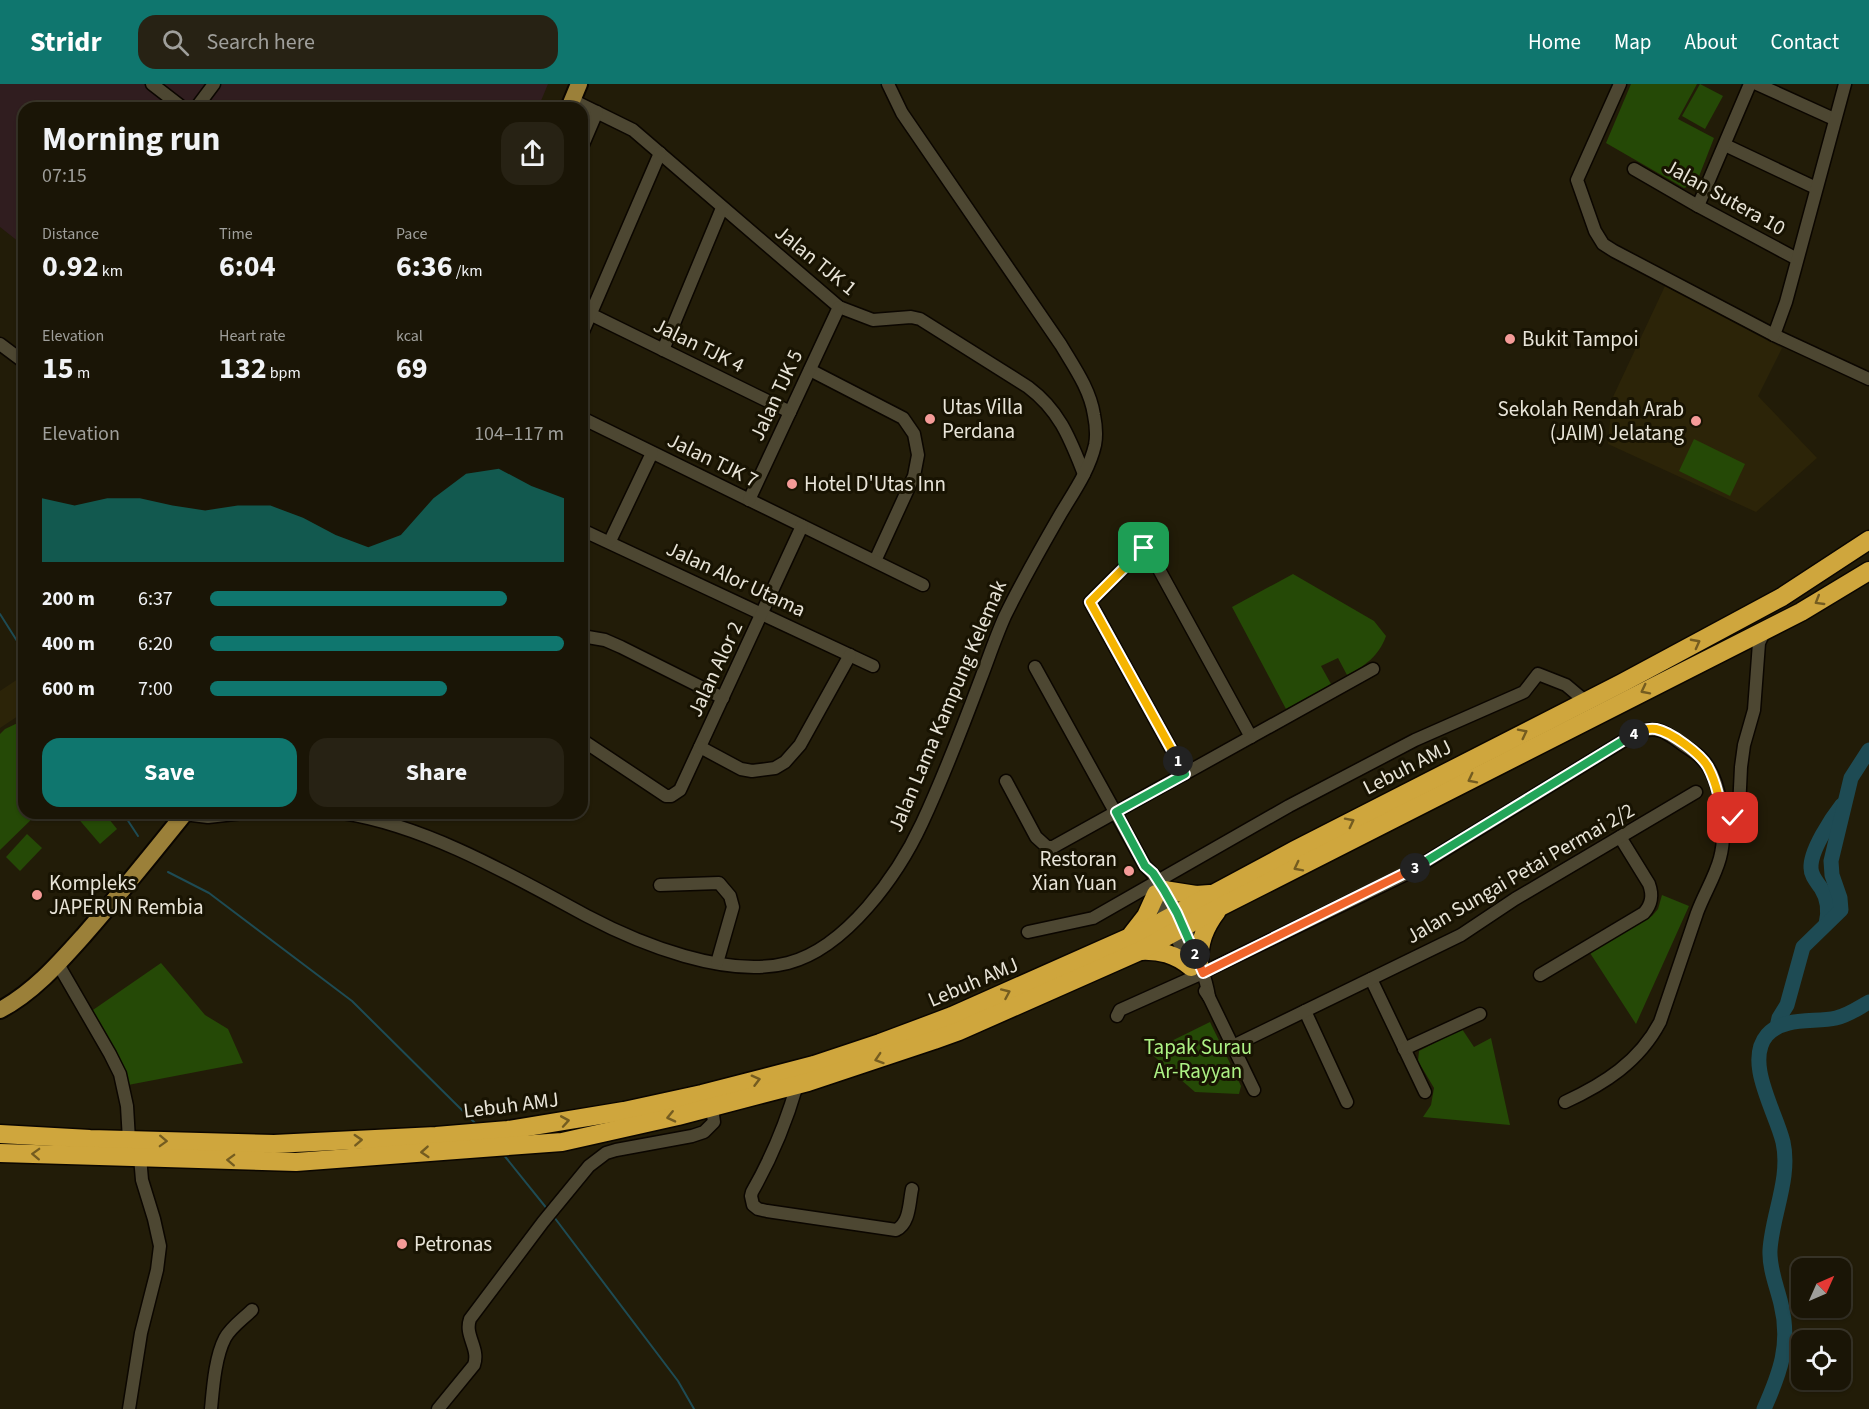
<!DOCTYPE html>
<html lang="en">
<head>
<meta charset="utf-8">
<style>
  :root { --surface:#1a1506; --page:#272214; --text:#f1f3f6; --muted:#9f9f9b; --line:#383428; --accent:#0f766e }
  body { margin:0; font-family:"Source Sans 3",sans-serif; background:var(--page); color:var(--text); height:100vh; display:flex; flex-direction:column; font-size:22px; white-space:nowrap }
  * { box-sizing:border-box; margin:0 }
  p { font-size:20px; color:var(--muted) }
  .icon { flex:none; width:33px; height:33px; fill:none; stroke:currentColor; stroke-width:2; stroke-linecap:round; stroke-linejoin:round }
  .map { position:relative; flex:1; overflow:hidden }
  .sheet { position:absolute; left:18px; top:18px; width:570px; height:717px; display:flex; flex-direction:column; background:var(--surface); border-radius:18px; box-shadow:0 2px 4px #0004,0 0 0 2px var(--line) }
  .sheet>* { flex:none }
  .needle { width:39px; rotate:45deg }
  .fabs { position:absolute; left:1791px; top:1174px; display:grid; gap:12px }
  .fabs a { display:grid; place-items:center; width:60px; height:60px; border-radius:12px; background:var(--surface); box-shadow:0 2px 4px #0004,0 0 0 2px var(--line); font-size:30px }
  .pin { position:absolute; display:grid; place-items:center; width:51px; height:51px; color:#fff; margin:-26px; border-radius:12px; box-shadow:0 3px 9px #0006 }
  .km { position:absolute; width:30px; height:30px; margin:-15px; border-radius:50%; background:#222; color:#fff; font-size:16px; line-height:30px; text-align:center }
  .round { display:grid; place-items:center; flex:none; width:63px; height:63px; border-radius:18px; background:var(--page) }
  .summary { display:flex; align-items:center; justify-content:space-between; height:102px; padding:0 24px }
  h1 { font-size:33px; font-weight:700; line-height:45px }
  .metrics { display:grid; grid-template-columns:repeat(3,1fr); gap:9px; height:102px; padding:6px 24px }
  .metrics div { display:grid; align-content:center }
  .metrics b { font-size:30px; font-weight:700 }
  .metrics small { font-size:16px; font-weight:400 }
  .metrics p { font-size:16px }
  .chart { height:168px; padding:12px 24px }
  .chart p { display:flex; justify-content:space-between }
  .chart svg { width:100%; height:108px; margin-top:6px; fill:var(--accent); opacity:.7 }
  .cta { display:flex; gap:12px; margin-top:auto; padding:12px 24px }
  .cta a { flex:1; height:69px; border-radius:18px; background:var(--accent); color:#fff; font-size:24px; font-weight:700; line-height:69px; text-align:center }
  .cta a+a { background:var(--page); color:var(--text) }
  ul { padding:0 24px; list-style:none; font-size:20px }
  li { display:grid; grid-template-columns:96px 72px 1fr; align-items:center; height:45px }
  li i { height:15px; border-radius:8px; background:var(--accent) }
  header { display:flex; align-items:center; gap:36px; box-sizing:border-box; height:84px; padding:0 30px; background:var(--accent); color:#fff }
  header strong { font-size:28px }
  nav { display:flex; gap:33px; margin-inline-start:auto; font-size:21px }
  .search { width:420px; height:54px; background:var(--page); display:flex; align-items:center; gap:15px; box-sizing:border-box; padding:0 21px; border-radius:18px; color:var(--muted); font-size:22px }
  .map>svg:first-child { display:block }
  .built { fill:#2c2408 }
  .industrial { fill:#301d1f }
  .green { fill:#254906 }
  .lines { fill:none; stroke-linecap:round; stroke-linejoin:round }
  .stream { stroke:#1e4b54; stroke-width:2 }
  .river { stroke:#1e4b54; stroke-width:15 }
  .minor-casing { stroke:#0b0600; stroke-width:15 }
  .major-casing { stroke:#0b0600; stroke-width:20 }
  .highway-casing { stroke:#0b0600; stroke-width:21 }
  .minor { stroke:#4d4732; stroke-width:12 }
  .major { stroke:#9b8039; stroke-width:16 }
  .highway { stroke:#cfa63d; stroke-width:18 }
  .oneway { stroke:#745c20 }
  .split-1-casing { stroke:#fff; stroke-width:12 }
  .split-2-casing { stroke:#fff; stroke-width:12 }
  .split-3-casing { stroke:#fff; stroke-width:12 }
  .split-4-casing { stroke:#fff; stroke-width:12 }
  .split-5-casing { stroke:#fff; stroke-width:12 }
  .split-1 { stroke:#f5b400; stroke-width:8 }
  .split-2 { stroke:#22a559; stroke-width:8 }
  .split-3 { stroke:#f0652b; stroke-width:8 }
  .split-4 { stroke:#22a559; stroke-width:8 }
  .split-5 { stroke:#f5b400; stroke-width:8 }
  .poi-dot { fill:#f59b98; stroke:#181302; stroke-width:2 }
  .labels { text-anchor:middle; stroke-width:6; stroke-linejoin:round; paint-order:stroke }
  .street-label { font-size:21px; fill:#e8e4d8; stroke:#181302 }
  .poi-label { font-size:21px; fill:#e8e4d8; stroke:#181302; text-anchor:start }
  .park-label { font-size:21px; fill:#adf285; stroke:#181302 }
</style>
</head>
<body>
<header>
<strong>Stridr</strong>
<div class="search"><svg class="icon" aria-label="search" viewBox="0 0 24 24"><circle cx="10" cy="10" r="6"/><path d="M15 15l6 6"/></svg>Search here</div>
<nav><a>Home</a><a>Map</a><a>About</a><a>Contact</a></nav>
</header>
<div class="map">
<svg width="1869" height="1325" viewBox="0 0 1869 1325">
  <rect width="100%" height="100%" fill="#221c08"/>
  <!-- built -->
  <g class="built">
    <polygon points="1665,202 1782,264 1758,312 1817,374 1756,428 1608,360 1612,315"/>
    <polygon points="21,593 24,597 24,628 0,644 0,607"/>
  </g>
  <!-- industrial -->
  <polygon class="industrial" points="0,0 548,0 538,24 24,24 24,162 0,143"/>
  <!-- green -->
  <g class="green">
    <polygon points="1631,0 1697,0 1678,35 1714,54 1696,100 1684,104 1606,59"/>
    <polygon points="1700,0 1723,12 1705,45 1682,32"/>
    <polygon points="1694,355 1745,380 1730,412 1679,387"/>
    <path d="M1293,490L1374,537L1386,552C1379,572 1365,582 1347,591L1338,574L1321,582L1331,600L1286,625L1232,523Z"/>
    <polygon points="24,636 24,729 38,729 0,766 0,650 5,645"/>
    <polygon points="79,729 104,729 117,745 100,760 76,732"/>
    <polygon points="27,750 42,764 20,787 6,773"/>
    <polygon points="1662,811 1689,822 1636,940 1590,869 1652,832 1658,825"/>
    <polygon points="161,879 205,931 228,945 243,979 128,1001 90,928"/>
    <polygon points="1210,938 1241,1002 1239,1010 1195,1008 1149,968"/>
    <polygon points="1462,945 1474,963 1491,954 1510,1041 1423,1033 1431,1021 1434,1004 1418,977 1419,967"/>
  </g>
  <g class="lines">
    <!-- stream -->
    <g class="stream">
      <polyline points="0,530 24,568"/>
      <polyline points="123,729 138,752"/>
      <polyline points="168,788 209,809 352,917 477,1041"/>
      <polyline points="503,1070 548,1126"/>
      <polyline points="554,1133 678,1297 694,1325"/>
    </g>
    <!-- river -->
    <g class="river">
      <path d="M1826,840C1829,828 1828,815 1821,804C1817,798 1811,792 1811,784C1810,767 1831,735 1842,721"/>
      <polyline points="1777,943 1779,934 1787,921 1803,863 1841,826 1840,814 1832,791 1831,777 1851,694 1869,666"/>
      <path d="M1764,1325C1780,1289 1791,1260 1781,1220C1777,1203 1769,1184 1770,1166C1772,1131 1791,1094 1783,1058C1776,1028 1744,978 1767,951C1784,932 1815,939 1836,934C1849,931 1858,924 1869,918"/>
    </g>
    <!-- minor casing -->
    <g class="minor-casing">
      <g id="minor">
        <polyline points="152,0 183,24"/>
        <polyline points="1620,0 1577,96 1595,147 1603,160 1614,167 1774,251 1869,295"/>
        <polyline points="1757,0 1834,35"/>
        <path d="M572,16L633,46L839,223L873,236L911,233L920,235L1028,303C1060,327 1070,355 1084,390"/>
        <polyline points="196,24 214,0"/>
        <polyline points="1725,61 1816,104"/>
        <polyline points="582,63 597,28"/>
        <polyline points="1634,85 1698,122 1797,175"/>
        <polyline points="1698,122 1750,0"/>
        <polyline points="590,230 790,328"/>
        <polyline points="582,250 660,69"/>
        <polyline points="1774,251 1786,218 1845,0"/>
        <polyline points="0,260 24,278"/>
        <polyline points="663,266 722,124"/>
        <polyline points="810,286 903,334 914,350 918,371 914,392 875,477"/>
        <polyline points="582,334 923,501"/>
        <polyline points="749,416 839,223"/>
        <polyline points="582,446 873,582"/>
        <polyline points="610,457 652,369"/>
        <polyline points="582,552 605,556 621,563 723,614"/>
        <path d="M1035,583L1145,782C1170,804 1204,880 1209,913"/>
        <polyline points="582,656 666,712 671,712 680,706 802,442"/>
        <polyline points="700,663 741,685 752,687 775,684 785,678 800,661 850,571"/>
        <polyline points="1185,690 1090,518 1144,464 1150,469 1251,653"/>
        <polyline points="1006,697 1036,753 1047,763 1053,763 1373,585"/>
        <path d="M343,729C427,742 513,792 587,832C640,860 727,895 788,879C846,864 898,791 922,739C944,692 963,642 981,594C989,573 996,552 1005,532C1022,497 1041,464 1060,431C1073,409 1089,387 1095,361C1097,351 1096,341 1094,331C1090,305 1074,283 1061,261L902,29L888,0"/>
        <polyline points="184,730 208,733 243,729"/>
        <polyline points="1723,737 1738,731 1739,725 1741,683 1744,661 1754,626 1759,559 1765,546"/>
        <polyline points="660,801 719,799 730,812 733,823 717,879"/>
        <polyline points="1154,808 1190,881"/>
        <polyline points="1028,848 1093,834 1289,722 1415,656 1524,608 1538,590 1566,601 1585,617"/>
        <polyline points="58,880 110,970 120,990 127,1022 129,1056"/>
        <path d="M1540,891L1644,829C1652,820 1653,811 1649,800L1620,753"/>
        <polyline points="1371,895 1425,1008"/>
        <polyline points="1205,907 1209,913 1254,1006"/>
        <polyline points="1305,927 1347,1018"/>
        <path d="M1117,932L1120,926L1196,892L1406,790L1636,649C1658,640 1667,649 1685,662C1691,666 1699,671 1703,676C1722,697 1727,748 1720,774C1715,793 1704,810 1697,829C1685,865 1672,902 1660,938C1639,978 1604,1000 1565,1018"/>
        <polyline points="1233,962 1461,851 1515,815 1696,708"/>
        <polyline points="1404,965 1480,930"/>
        <path d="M797,1001C786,1039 772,1073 752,1108L751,1112L753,1121L758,1125L767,1127L896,1146C910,1139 909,1119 912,1105"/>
        <polyline points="129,1325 141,1249 157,1186 160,1162 154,1135 142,1096 140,1073"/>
        <path d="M211,1325C213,1304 215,1273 225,1254C231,1243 243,1235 252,1226"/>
        <path d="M438,1325L474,1281C480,1264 464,1252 470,1235L543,1138L589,1082L606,1069L616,1066L692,1052L704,1048L714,1038L712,1024"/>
      </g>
    </g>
    <!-- major casing -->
    <g class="major-casing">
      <g id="major">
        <polyline points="569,24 579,0"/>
        <path d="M0,926C34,908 60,878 85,850C120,810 152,770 185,729"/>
      </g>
    </g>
    <!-- highway casing -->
    <g class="highway-casing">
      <g id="highway">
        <polyline points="1164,806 1196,811 1210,810"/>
        <polyline points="1132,850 1146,832 1156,810"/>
        <path d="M1140,867C1160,866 1175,870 1191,883"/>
        <path d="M1199,879C1199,859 1204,844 1217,827"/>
        <polyline points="0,1050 90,1055 274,1060 436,1052 508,1046 624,1027 702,1010 814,981 880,959 952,932 1148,845 1295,766 1622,599 1782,513 1869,456"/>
        <polyline points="0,1069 296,1078 562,1058 678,1032 808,998 934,956 959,947 1140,867 1220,823 1801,528 1869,487"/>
      </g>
    </g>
    <!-- minor -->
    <use href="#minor" class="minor"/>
    <!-- major -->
    <use href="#major" class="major"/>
    <!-- highway -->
    <use href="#highway" class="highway"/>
  </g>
  <!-- one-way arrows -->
  <defs><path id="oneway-chevron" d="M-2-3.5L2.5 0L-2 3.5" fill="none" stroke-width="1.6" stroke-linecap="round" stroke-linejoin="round" transform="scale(1.5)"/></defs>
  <g class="oneway">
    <use href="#oneway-chevron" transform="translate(1819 517) rotate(149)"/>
    <use href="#oneway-chevron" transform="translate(1696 559) rotate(-28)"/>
    <use href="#oneway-chevron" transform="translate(1645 606) rotate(153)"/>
    <use href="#oneway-chevron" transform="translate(1523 649) rotate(-27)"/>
    <use href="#oneway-chevron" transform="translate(1472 695) rotate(153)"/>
    <use href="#oneway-chevron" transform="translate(1350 738) rotate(-27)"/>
    <use href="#oneway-chevron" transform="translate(1298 783) rotate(153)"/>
    <use href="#oneway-chevron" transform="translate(1006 909) rotate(-24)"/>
    <use href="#oneway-chevron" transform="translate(879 975) rotate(162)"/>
    <use href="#oneway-chevron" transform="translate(756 996) rotate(-15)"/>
    <use href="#oneway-chevron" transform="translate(671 1033) rotate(167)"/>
    <use href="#oneway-chevron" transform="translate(565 1037) rotate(-10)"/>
    <use href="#oneway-chevron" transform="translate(358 1056) rotate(-3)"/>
    <use href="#oneway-chevron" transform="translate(163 1057) rotate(2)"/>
    <use href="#oneway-chevron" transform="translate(425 1068) rotate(176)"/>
    <use href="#oneway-chevron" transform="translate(36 1070) rotate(-178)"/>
    <use href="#oneway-chevron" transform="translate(231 1076) rotate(-178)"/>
  </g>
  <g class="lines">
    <!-- split-1 casing -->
    <g class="split-1-casing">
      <polyline id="split-1" points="1144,464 1090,518 1178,677"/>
    </g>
    <!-- split-2 casing -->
    <g class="split-2-casing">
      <polyline id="split-2" points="1178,677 1185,690 1116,728 1145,782 1153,789 1164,806 1177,829 1195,870"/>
    </g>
    <!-- split-3 casing -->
    <g class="split-3-casing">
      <polyline id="split-3" points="1195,870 1203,889 1415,784"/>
    </g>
    <!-- split-4 casing -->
    <g class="split-4-casing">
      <polyline id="split-4" points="1415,784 1634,650"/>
    </g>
    <!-- split-5 casing -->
    <g class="split-5-casing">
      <path id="split-5" d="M1634,650C1641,646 1648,644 1656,645C1671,648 1701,670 1708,683C1717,700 1720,718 1723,737L1733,734"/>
    </g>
    <!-- split-1 -->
    <use href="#split-1" class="split-1"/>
    <!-- split-2 -->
    <use href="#split-2" class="split-2"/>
    <!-- split-3 -->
    <use href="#split-3" class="split-3"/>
    <!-- split-4 -->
    <use href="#split-4" class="split-4"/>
    <!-- split-5 -->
    <use href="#split-5" class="split-5"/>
  </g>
  <!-- markers -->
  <g class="poi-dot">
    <circle cx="1510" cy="255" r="6"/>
    <circle cx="930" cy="335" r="6"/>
    <circle cx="1696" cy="337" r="6"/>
    <circle cx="792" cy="400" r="6"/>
    <circle cx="1129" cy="787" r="6"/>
    <circle cx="37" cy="811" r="6"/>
    <circle cx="402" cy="1160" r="6"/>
  </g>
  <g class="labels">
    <!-- street labels -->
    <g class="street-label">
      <text transform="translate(1725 113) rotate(29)" y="7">Jalan Sutera 10</text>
      <text transform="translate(816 176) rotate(39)" y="7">Jalan TJK 1</text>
      <text transform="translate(699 261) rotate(26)" y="7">Jalan TJK 4</text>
      <text transform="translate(776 311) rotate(-65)" y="7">Jalan TJK 5</text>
      <text transform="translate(713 376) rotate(26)" y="7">Jalan TJK 7</text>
      <text transform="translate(736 495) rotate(25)" y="7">Jalan Alor Utama</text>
      <text transform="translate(715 585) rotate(-65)" y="7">Jalan Alor 2</text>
      <text transform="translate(947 622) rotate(-67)" y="7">Jalan Lama Kampung Kelemak</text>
      <text transform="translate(1407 683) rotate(-27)" y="7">Lebuh AMJ</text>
      <text transform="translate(1520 789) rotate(-30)" y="7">Jalan Sungai Petai Permai 2/2</text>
      <text transform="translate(973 898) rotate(-23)" y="7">Lebuh AMJ</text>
      <text transform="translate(511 1021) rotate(-7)" y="7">Lebuh AMJ</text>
    </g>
    <!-- poi labels -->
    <g class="poi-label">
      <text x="1522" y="262">Bukit Tampoi</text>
      <text x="942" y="330">Utas Villa<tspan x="942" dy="24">Perdana</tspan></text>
      <text x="1684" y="332" text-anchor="end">Sekolah Rendah Arab<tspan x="1684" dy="24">(JAIM) Jelatang</tspan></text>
      <text x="804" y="407">Hotel D'Utas Inn</text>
      <text x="1117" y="782" text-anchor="end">Restoran<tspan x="1117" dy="24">Xian Yuan</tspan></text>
      <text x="49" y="806">Kompleks<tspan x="49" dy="24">JAPERUN Rembia</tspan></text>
      <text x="414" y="1167">Petronas</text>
    </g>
    <!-- park labels -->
    <g class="park-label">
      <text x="1198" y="970">Tapak Surau<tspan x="1198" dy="24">Ar-Rayyan</tspan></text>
    </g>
  </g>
</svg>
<div class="fabs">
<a><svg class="needle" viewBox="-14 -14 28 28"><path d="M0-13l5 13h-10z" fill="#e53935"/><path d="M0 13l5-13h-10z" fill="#9f9f9b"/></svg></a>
<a><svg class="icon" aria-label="locate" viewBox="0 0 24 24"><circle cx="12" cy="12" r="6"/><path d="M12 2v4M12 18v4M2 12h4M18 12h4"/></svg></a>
</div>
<div class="pin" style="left:1144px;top:464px;background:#1e9e55"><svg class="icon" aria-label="arrive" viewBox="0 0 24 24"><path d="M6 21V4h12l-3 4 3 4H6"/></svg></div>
<div class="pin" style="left:1733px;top:734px;background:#d93025"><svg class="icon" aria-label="check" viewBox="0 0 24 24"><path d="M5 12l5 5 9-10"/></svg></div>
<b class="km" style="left:1178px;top:677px">1</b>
<b class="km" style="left:1195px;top:870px">2</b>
<b class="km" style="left:1415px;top:784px">3</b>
<b class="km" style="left:1634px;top:650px">4</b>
<section class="sheet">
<div class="summary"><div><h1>Morning run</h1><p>07:15</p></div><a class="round"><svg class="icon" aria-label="share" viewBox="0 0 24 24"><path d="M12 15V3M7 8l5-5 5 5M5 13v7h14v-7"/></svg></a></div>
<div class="metrics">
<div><p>Distance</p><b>0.92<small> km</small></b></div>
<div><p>Time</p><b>6:04</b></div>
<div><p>Pace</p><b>6:36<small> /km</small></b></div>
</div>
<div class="metrics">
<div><p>Elevation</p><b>15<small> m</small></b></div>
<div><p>Heart rate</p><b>132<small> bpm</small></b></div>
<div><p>kcal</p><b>69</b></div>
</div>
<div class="chart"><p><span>Elevation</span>104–117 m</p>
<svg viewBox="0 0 160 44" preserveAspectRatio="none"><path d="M0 44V18L10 21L20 18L30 18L40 21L50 23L60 21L70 21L80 26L90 33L100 38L110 33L120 18L130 8L140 6L150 13L160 18V44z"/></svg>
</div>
<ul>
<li><b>200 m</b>6:37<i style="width:84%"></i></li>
<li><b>400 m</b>6:20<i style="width:100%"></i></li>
<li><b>600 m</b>7:00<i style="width:67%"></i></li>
</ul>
<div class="cta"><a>Save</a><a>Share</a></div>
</section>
</div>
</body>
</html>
